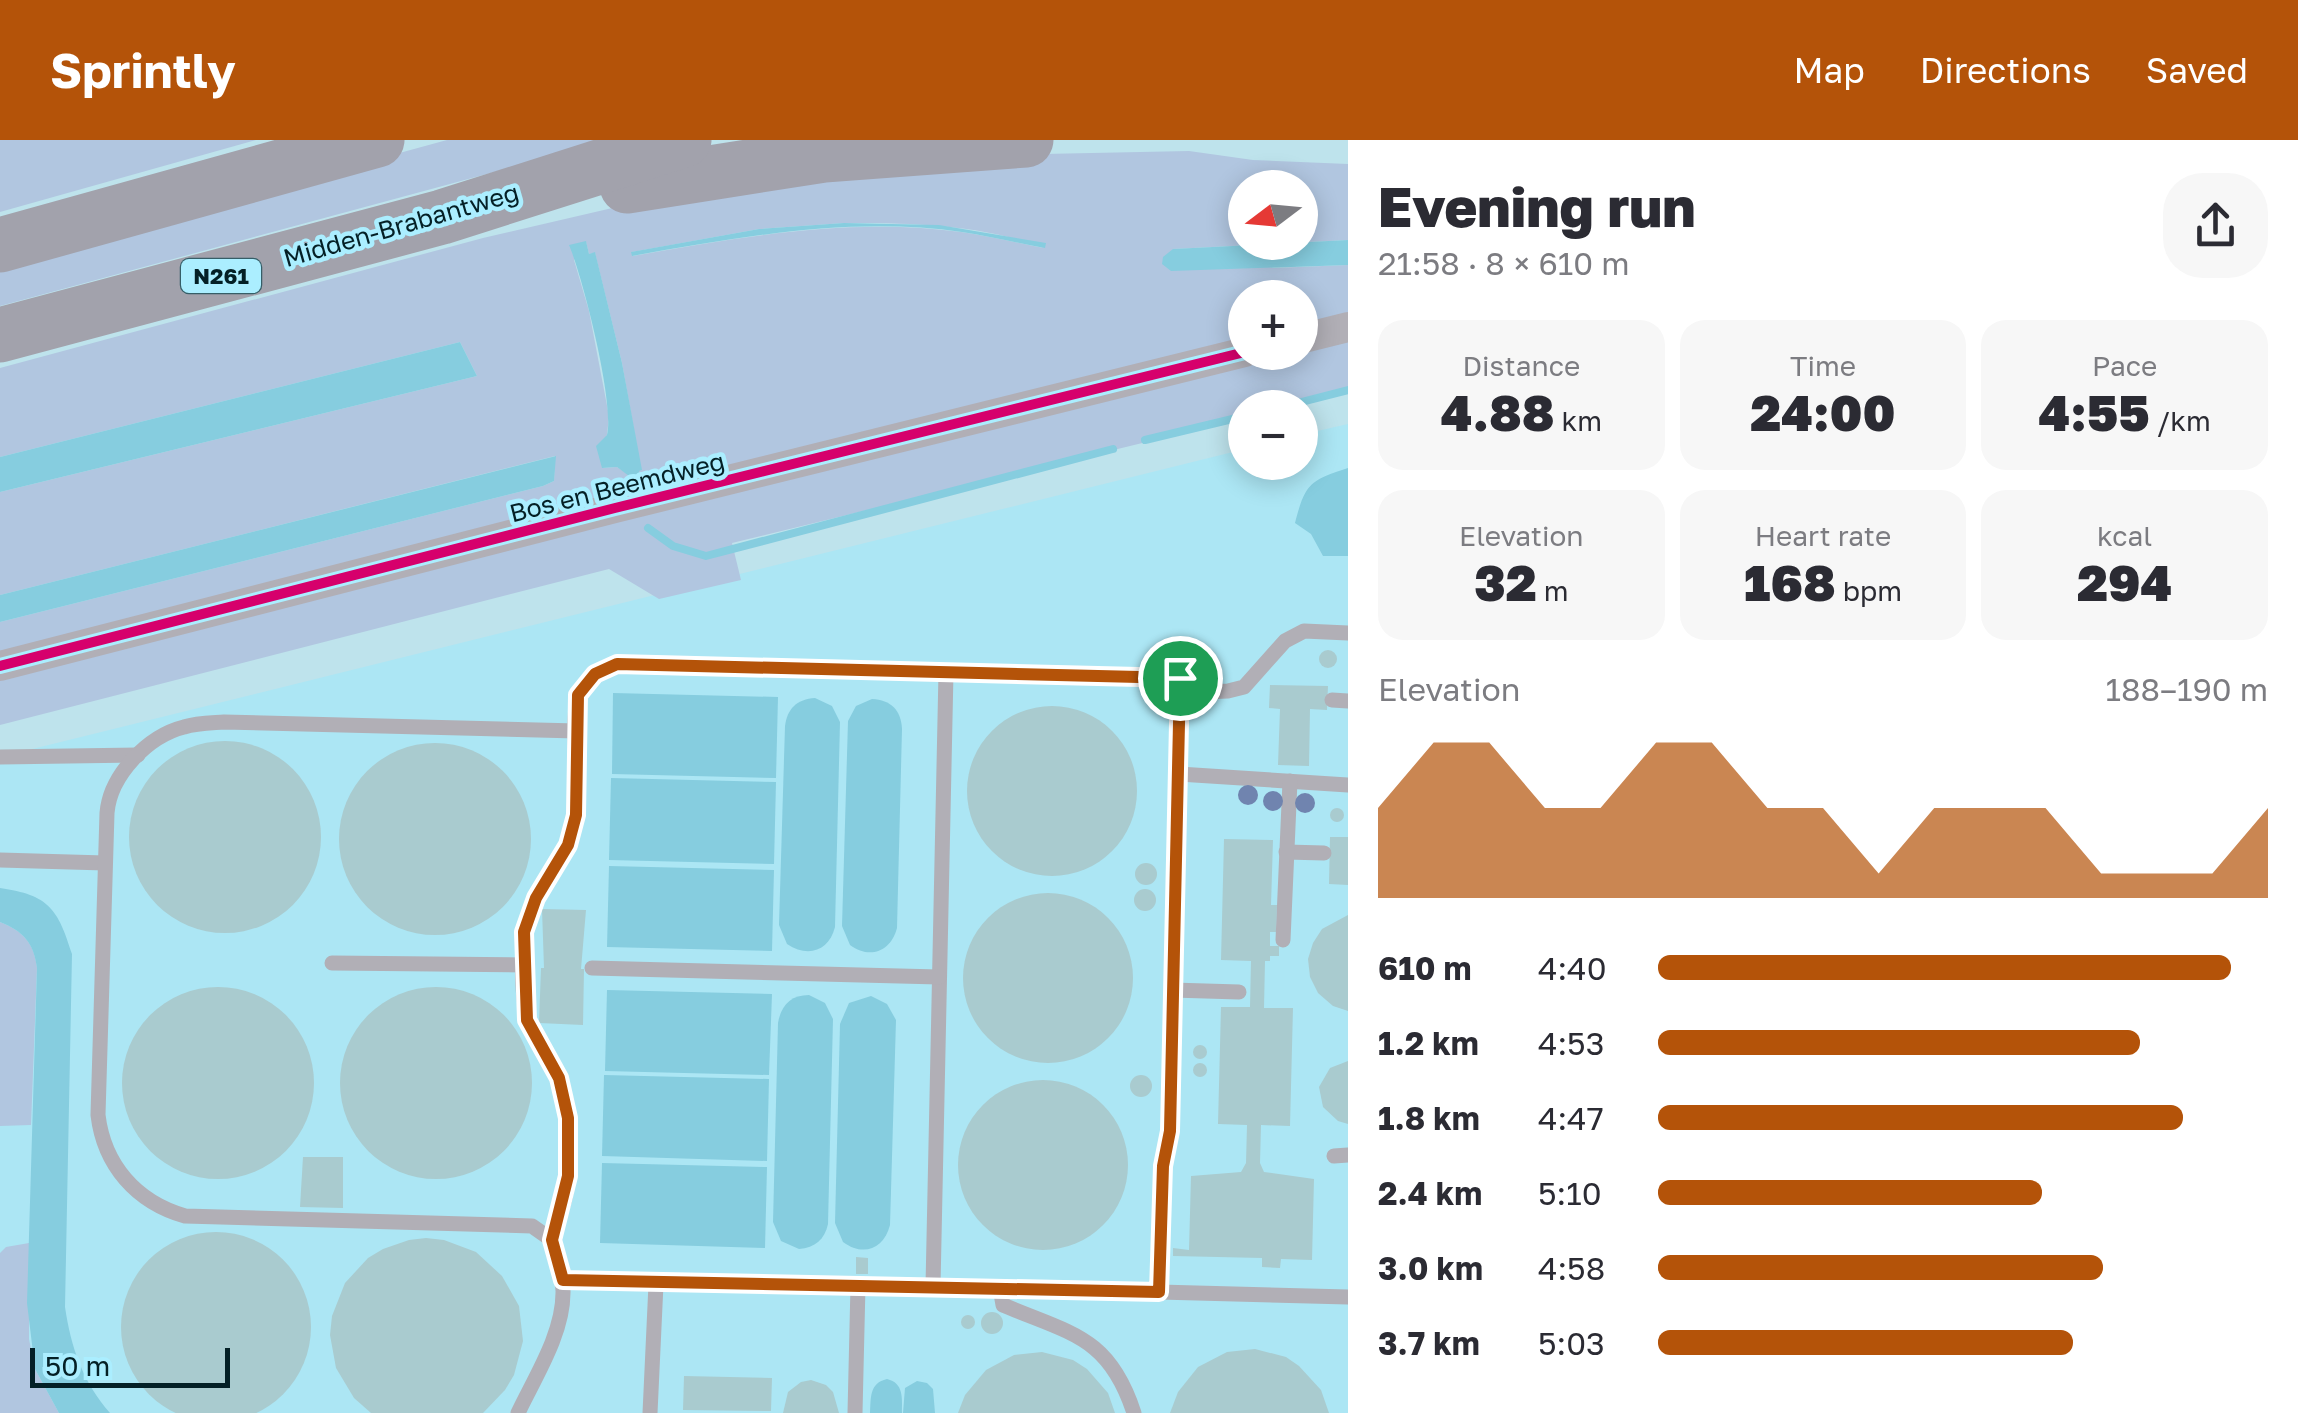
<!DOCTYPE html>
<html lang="en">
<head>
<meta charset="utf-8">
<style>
  :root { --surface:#fff; --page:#f7f7f7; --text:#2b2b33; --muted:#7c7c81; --accent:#b45309 }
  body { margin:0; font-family:"Golos Text",sans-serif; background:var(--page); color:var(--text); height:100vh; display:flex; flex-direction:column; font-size:38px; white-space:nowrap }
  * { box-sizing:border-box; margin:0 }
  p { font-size:32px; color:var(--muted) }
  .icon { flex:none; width:55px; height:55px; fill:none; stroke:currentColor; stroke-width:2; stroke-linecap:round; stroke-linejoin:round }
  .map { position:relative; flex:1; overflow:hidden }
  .drawer { display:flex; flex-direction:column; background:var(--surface); width:950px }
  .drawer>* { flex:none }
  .needle { width:65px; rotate:254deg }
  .tools { position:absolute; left:1228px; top:30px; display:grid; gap:20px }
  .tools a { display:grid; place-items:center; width:90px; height:90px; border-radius:50%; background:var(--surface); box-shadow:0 5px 25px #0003; font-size:50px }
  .scale { position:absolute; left:30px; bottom:25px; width:200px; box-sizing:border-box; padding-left:10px; border:5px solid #042026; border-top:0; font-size:28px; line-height:35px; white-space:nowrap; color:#042026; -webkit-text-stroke:8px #abeeff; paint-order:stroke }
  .pin { position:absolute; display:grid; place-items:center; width:85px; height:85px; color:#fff; margin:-42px; border:5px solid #fff; border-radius:50%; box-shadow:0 2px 10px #0007 }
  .round { display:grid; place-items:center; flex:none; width:105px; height:105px; border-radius:40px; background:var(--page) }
  .headline { display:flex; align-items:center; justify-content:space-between; height:170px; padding:0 30px }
  h1 { font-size:55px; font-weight:800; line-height:75px }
  .figures { display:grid; grid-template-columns:repeat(3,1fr); gap:15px; height:170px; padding:10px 30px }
  .figures div { display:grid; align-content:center; border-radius:25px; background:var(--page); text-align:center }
  .figures b { font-size:50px; font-weight:800 }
  .figures small { font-size:28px; font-weight:400 }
  .figures p { font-size:28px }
  .chart { height:280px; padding:20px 30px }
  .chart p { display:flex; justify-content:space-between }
  .chart svg { width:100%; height:180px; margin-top:10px; fill:var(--accent); opacity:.7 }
  ul { padding:0 30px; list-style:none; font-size:32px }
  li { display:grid; grid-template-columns:160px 120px 1fr; align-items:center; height:75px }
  li i { height:25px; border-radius:12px; background:var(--accent) }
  header { display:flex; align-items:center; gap:60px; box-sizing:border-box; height:140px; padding:0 50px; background:var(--accent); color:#fff }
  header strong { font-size:48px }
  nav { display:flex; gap:55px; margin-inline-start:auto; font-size:35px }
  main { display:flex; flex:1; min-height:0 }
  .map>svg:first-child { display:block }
  .built { fill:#ace6f4 }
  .green { fill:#b1c6e0; fill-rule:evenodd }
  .water { fill:#86cddf }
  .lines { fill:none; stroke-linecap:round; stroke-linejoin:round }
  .stream { stroke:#86cddf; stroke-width:8 }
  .building { fill:#a9cbcf }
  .lane { stroke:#b1afb6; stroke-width:15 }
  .street { stroke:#b1afb6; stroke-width:30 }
  .highway { stroke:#a2a2ac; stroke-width:55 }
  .cycleway-casing { stroke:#abeeff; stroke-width:16 }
  .cycleway { stroke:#d6006c; stroke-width:10 }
  .tree { fill:#7084af }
  .route-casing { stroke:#fff; stroke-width:20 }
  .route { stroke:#b45309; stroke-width:12 }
  .labels { text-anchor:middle; stroke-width:9; stroke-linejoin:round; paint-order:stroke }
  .shield { fill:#abeeff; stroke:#365e67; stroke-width:2.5 }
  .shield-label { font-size:22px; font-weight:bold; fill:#042026 }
  .street-label { font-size:25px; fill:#042026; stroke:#abeeff }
</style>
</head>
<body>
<header>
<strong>Sprintly</strong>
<nav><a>Map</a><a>Directions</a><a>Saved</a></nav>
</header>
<main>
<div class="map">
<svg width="1348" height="1273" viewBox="0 0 1348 1273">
  <rect width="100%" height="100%" fill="#bee3ec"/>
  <!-- built -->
  <polygon class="built" points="1348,284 1348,1273 0,1273 0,617 1245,309 1245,322 1300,322 1300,295"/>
  <!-- green -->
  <g class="green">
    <polygon points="0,0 256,0 0,72"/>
    <polygon points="447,0 612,0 0,166 0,122"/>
    <path d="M1189,11L1253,20L1348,24V100L1173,109L1274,128L1348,125V178L1300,190V158H1245V205L0,519V482L543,346L554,341L555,316L0,455V352L477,236L460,202L0,317V228L483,98L621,66L1043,14ZM1245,48H1300V102H1245ZM844,83C913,83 979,84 1044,108C1017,103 989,96 961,92C852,77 740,97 633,116L632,112L759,89ZM586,102L589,114L595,113L622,223L641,329L638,331L640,337L633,338L631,332L629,335L617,327L603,328V302L607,295L609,276L589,171L574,120Z"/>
    <polygon points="1348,198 1348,251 1285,267 1245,268 1245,278 732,403 741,440 659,459 609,429 0,585 0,535"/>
    <path d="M0,782C23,791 34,803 37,828L31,985L0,986Z"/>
    <polygon points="29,1103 29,1199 35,1229 59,1273 0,1273 0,1113 6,1107"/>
  </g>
  <!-- water -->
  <g class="water">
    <path d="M844,83L939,85L1046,103L1045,108C1017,103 989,96 962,92C852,76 740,97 632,116L631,112L759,89Z"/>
    <polygon points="1348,100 1348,125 1171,131 1162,124 1163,117 1173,109"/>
    <path d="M586,101L589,114L595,112L622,223L642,330L639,331L640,337L633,339L617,327L602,328L596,306L607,295C615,263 583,138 569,105Z"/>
    <polygon points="460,202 477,236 0,352 0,317"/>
    <polygon points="556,316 554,341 543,346 0,482 0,455"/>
    <path d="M1348,328V416H1323L1311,394L1295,383C1305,344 1310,340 1348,328Z"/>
    <polygon points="613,553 778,557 776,638 612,634"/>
    <path d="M815,558L832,566L840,582L835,787C829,811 808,818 787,804L779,785L785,586C787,569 797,559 815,558Z"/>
    <path d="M872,559C891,560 901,570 902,589L897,788C891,811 870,820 850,805L842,786L848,581L856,566Z"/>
    <polygon points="611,638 776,642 774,724 609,720"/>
    <polygon points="609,726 774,730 772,811 607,807"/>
    <path d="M0,748C49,755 58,769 72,814L65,1167C71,1208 83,1242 110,1273H59L35,1229L27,1163L37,828C34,803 23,791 0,782Z"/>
    <polygon points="607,850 772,854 769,935 605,931"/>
    <path d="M809,855L825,863L833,879L828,1084C825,1099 815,1108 799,1109L781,1101L773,1082L778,883C781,865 791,855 809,855Z"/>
    <path d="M871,856L887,864L896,880L890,1085C884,1109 863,1117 843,1102L835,1083L840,884L849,863Z"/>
    <polygon points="604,935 769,939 767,1021 602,1016"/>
    <polygon points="602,1023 767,1027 765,1108 600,1103"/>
    <path d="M887,1239C904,1243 902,1258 902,1273H870C871,1258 869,1243 887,1239Z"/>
    <polygon points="917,1241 927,1243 933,1249 935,1273 903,1273 905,1248"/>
  </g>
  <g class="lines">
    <!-- stream -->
    <g class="stream">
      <polyline points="1278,268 1348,250"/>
      <polyline points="1145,300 1245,276"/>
      <polyline points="648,388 673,406 706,416 1113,309"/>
    </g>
  </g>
  <!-- building -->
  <g class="building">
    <circle cx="1328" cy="519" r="9"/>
    <polygon points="1270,545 1328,546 1327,570 1310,569 1309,626 1278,625 1280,569 1269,568"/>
    <circle cx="1052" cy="651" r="85"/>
    <circle cx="225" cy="697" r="96"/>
    <circle cx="435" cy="699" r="96"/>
    <circle cx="1337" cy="675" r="7"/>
    <polygon points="1330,697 1348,697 1348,745 1329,744"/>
    <polygon points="1224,699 1273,700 1271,765 1277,765 1276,792 1270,792 1270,806 1279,806 1279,816 1270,816 1270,821 1265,821 1264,868 1293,868 1290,986 1261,985 1260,1023 1264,1032 1314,1039 1312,1120 1281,1119 1280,1128 1262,1127 1262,1118 1173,1116 1173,1108 1189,1110 1191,1036 1241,1032 1246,1023 1247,985 1218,984 1221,867 1250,867 1251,821 1221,820"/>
    <circle cx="1146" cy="734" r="11"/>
    <circle cx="1145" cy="760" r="11"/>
    <circle cx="1048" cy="838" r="85"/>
    <polygon points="542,769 586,770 581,829 584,829 583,885 539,883 541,828 544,828"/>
    <polygon points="1348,775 1348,871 1333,866 1318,853 1310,837 1308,819 1313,803 1322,789"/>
    <circle cx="436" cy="943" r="96"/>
    <circle cx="218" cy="943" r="96"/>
    <circle cx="1200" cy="912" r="7"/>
    <polygon points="1348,921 1348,984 1338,981 1323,967 1319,947 1330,928"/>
    <circle cx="1200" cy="930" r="7"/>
    <circle cx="1141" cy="946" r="11"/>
    <circle cx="1043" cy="1025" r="85"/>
    <polygon points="303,1017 343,1017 343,1068 300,1067"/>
    <circle cx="216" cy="1187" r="95"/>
    <polygon points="426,1098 444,1100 476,1112 502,1136 519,1166 523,1201 514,1235 505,1250 483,1273 371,1273 354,1258 336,1228 330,1195 332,1176 345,1143 368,1118 383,1109 409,1100"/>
    <polygon points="856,1117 868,1118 868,1134 856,1134"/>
    <circle cx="992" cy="1183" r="11"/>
    <circle cx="968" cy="1182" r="7"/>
    <polygon points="1255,1209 1286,1217 1299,1226 1321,1250 1329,1273 1170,1273 1178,1252 1198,1227 1227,1212"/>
    <polygon points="1042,1212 1073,1220 1087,1229 1108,1253 1115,1273 958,1273 965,1255 986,1230 1014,1215"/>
    <polygon points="684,1236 772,1238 771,1271 683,1270"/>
    <polygon points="811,1240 826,1245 833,1252 839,1273 783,1273 788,1252 801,1242"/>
  </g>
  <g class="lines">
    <!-- lane -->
    <g class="lane">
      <polyline points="946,532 933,1146 1159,1152"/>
      <polyline points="1180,553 1228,551 1244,547 1285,501 1304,491 1348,493"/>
      <polyline points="1332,560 1348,561"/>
      <polyline points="0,617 138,615"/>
      <polyline points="1348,645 1179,634 1170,991 1163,1026 1159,1152 1348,1157"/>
      <polyline points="1286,712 1324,713"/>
      <polyline points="0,720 105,723"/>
      <polyline points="1283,800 1290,641"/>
      <polyline points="332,823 524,825"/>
      <polyline points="592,828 939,837"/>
      <polyline points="1172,850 1239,852"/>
      <polyline points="1334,1016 1348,1015"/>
      <path d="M552,1100L532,1086L185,1076C136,1062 104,1025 98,975L107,673C110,635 148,596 184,587C197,583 211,583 224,582L577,591"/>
      <polyline points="563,1141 933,1146"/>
      <path d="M1000,1148L1003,1165C1071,1194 1109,1196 1134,1273"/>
      <path d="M518,1273C535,1237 563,1194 563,1153C564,1135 552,1120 552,1102C552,1088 562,1072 565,1058C571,1029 572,990 566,960C560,934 544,915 533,892C520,866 522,824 524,795C528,752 567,721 576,678C582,645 567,575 581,550C593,531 611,524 632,524L1180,538L1179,634"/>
      <polyline points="650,1273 656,1144"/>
      <polyline points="855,1273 858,1145"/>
    </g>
    <!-- street -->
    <g class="street">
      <polyline points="1300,199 1348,187"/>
      <polyline points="0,526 615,368 1245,212"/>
    </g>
    <!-- highway -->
    <g class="highway">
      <polyline points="627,46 824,15 1026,0"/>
      <polyline points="0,105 377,0"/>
      <polyline points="0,195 442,77 684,0"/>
    </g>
    <!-- cycleway casing -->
    <g class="cycleway-casing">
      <polyline id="cycleway" points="0,526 615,368 1245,212"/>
    </g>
    <!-- cycleway -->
    <use href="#cycleway" class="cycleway"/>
  </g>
  <!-- trees -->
  <g class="tree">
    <circle cx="1248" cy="655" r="10"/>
    <circle cx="1273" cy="661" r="10"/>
    <circle cx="1305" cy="663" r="10"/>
  </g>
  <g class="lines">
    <!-- route casing -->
    <g class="route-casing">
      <polygon id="route" points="617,524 1180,538 1170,991 1163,1026 1159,1152 563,1140 552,1100 568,1036 568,978 559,938 527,880 524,792 536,758 568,705 576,675 578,555 595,534"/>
    </g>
    <!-- route -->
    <use href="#route" class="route"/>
  </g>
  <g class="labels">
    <!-- shield labels -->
    <rect class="shield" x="181" y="119" width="80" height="34" rx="8"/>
    <g class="shield-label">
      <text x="221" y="144">N261</text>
    </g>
    <!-- street labels -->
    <g class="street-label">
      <text transform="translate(401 85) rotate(-16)" y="9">Midden-Brabantweg</text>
      <text transform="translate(617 347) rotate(-14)" y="9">Bos en Beemdweg</text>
    </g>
  </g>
</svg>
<div class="tools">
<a><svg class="needle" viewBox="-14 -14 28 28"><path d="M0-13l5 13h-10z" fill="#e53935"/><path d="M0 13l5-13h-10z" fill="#7c7c81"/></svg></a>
<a>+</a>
<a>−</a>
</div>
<div class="scale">50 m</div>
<div class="pin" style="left:1180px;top:538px;background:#1e9e55"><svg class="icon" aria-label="arrive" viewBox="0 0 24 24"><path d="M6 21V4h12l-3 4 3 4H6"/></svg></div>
</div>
<section class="drawer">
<div class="headline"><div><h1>Evening run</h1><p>21:58 · 8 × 610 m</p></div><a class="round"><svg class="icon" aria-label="share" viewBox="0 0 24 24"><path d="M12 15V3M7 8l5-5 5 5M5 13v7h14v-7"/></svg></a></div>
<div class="figures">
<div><p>Distance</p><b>4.88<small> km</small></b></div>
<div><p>Time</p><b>24:00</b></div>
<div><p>Pace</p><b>4:55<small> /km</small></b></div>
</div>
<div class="figures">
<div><p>Elevation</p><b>32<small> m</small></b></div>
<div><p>Heart rate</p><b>168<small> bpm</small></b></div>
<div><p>kcal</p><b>294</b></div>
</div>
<div class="chart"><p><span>Elevation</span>188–190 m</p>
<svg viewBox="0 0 160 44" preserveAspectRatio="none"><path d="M0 44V22L10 6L20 6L30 22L40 22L50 6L60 6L70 22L80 22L90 38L100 22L110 22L120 22L130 38L140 38L150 38L160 22V44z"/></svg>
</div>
<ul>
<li><b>610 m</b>4:40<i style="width:94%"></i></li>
<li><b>1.2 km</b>4:53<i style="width:79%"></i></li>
<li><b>1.8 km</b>4:47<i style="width:86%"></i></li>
<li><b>2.4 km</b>5:10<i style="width:63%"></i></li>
<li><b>3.0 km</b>4:58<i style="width:73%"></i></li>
<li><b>3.7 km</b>5:03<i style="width:68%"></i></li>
</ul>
</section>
</main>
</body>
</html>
